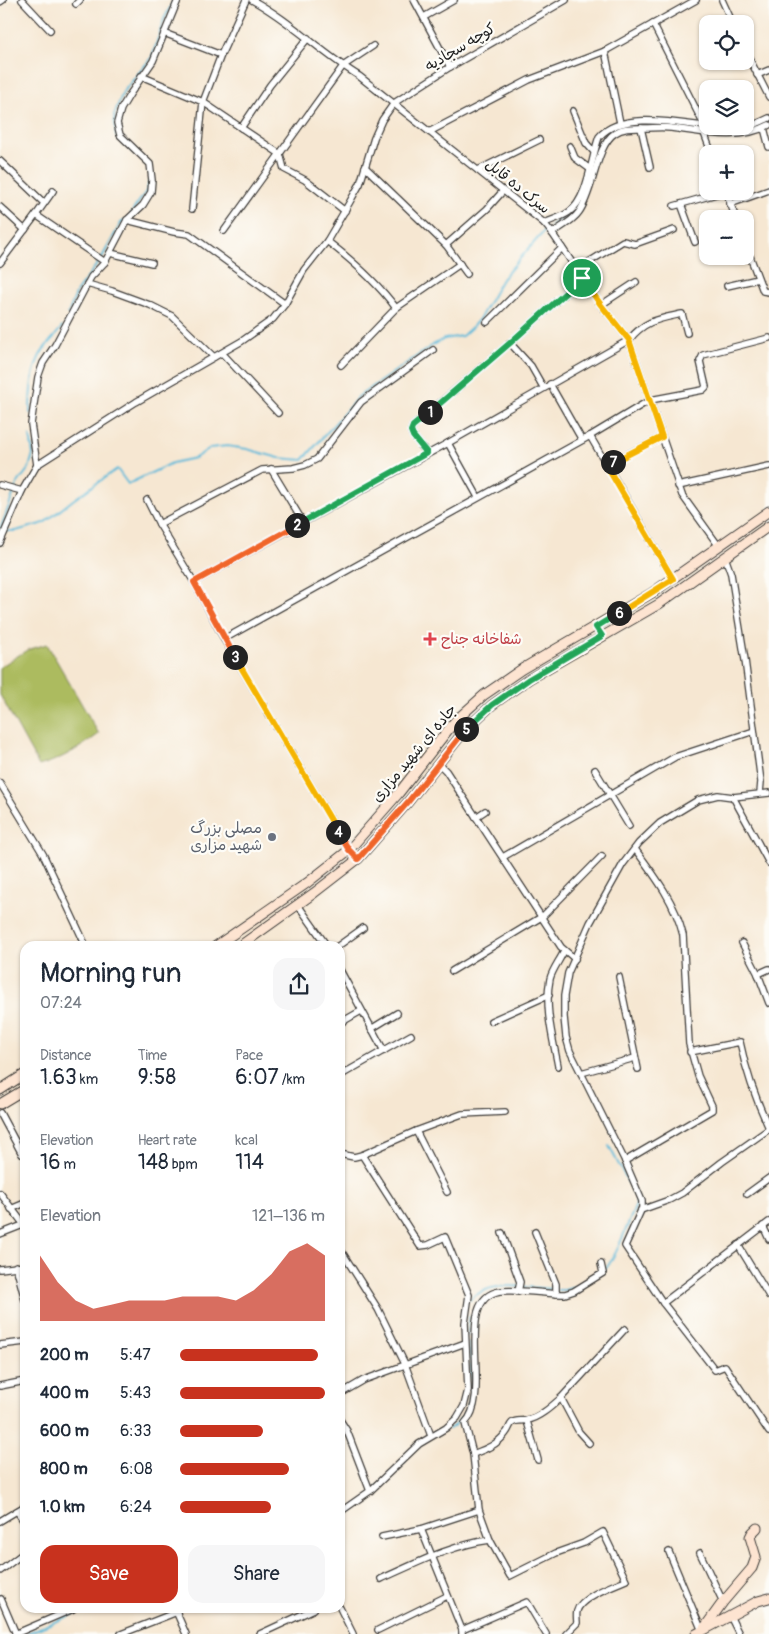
<!DOCTYPE html>
<html lang="en">
<head>
<meta charset="utf-8">
<style>
  :root { --surface:#fff; --page:#f6f6f7; --text:#1f2937; --muted:#747a83; --accent:#c8321e }
  body { margin:0; font-family:Pangolin,"Playpen Sans Arabic",sans-serif; background:var(--page); color:var(--text); height:100vh; display:flex; flex-direction:column; font-size:19px; white-space:nowrap }
  * { box-sizing:border-box; margin:0 }
  p { font-size:16px; color:var(--muted) }
  .icon { flex:none; width:28px; height:28px; fill:none; stroke:currentColor; stroke-width:2; stroke-linecap:round; stroke-linejoin:round }
  .map { position:relative; flex:1; overflow:hidden }
  .side { position:absolute; left:20px; top:941px; width:325px; height:672px; display:flex; flex-direction:column; background:var(--surface); border-radius:15px; box-shadow:0 1px 4px #0004 }
  .side>* { flex:none }
  .fabs { position:absolute; left:699px; top:15px; display:grid; gap:10px }
  .fabs a { display:grid; place-items:center; width:55px; height:55px; border-radius:10px; background:var(--surface); box-shadow:0 1px 4px #0004; font-size:25px }
  .pin { position:absolute; display:grid; place-items:center; width:42px; height:42px; color:#fff; margin:-21px; border:2px solid #fff; border-radius:50%; box-shadow:0 1px 5px #0007 }
  .km { position:absolute; width:25px; height:25px; margin:-12px; border-radius:50%; background:#222; color:#fff; font-size:14px; line-height:25px; text-align:center }
  .round { display:grid; place-items:center; flex:none; width:52px; height:52px; border-radius:15px; background:var(--page) }
  .headline { display:flex; align-items:center; justify-content:space-between; height:85px; padding:0 20px }
  h1 { font-size:28px; font-weight:600; line-height:38px }
  .metrics { display:grid; grid-template-columns:repeat(3,1fr); gap:8px; height:85px; padding:5px 20px }
  .metrics div { display:grid; align-content:center }
  .metrics b { font-size:21px; font-weight:600 }
  .metrics small { font-size:14px; font-weight:400 }
  .metrics p { font-size:14px }
  .chart { height:140px; padding:10px 20px }
  .chart p { display:flex; justify-content:space-between }
  .chart svg { width:100%; height:90px; margin-top:5px; fill:var(--accent); opacity:.7 }
  .cta { display:flex; gap:10px; margin-top:auto; padding:10px 20px }
  .cta a { flex:1; height:58px; border-radius:15px; background:var(--accent); color:#fff; font-size:20px; font-weight:600; line-height:58px; text-align:center }
  .cta a+a { background:var(--page); color:var(--text) }
  ul { padding:0 20px; list-style:none; font-size:16px }
  li { display:grid; grid-template-columns:80px 60px 1fr; align-items:center; height:38px }
  li i { height:12px; border-radius:6px; background:var(--accent) }
  .map>svg:first-child { display:block }
  .green { fill:#acbb5e; stroke:#646c3d }
  .lines { fill:none; stroke-linecap:round; stroke-linejoin:round }
  .stream { stroke:#5bbada; stroke-width:2 }
  .street-casing { stroke:#3d3a37; stroke-width:8 }
  .secondary-casing { stroke:#3d3a37; stroke-width:11 }
  .street { stroke:#fff; stroke-width:5.5 }
  .secondary { stroke:#fde4d1; stroke-width:9 }
  .split-1-casing { stroke:#fff; stroke-width:10 }
  .split-2-casing { stroke:#fff; stroke-width:10 }
  .split-3-casing { stroke:#fff; stroke-width:10 }
  .split-4-casing { stroke:#fff; stroke-width:10 }
  .split-5-casing { stroke:#fff; stroke-width:10 }
  .split-6-casing { stroke:#fff; stroke-width:10 }
  .split-7-casing { stroke:#fff; stroke-width:10 }
  .split-8-casing { stroke:#fff; stroke-width:10 }
  .split-1 { stroke:#22a559; stroke-width:6 }
  .split-2 { stroke:#22a559; stroke-width:6 }
  .split-3 { stroke:#f0652b; stroke-width:6 }
  .split-4 { stroke:#f5b400; stroke-width:6 }
  .split-5 { stroke:#f0652b; stroke-width:6 }
  .split-6 { stroke:#22a559; stroke-width:6 }
  .split-7 { stroke:#f5b400; stroke-width:6 }
  .split-8 { stroke:#f5b400; stroke-width:6 }
  .health-dot { fill:#e0444e; stroke:#fdfcf7; stroke-width:2 }
  .worship-dot { fill:#6b7280; stroke:#fdfcf7; stroke-width:2 }
  .labels { text-anchor:middle; stroke-width:4.5; stroke-linejoin:round; paint-order:stroke }
  .street-label { font-size:15px; fill:#1c1c1c; stroke:#fdfcf7 }
  .health-label { font-size:15px; fill:#be3a42; stroke:#fdfcf7; text-anchor:start }
  .worship-label { font-size:15px; fill:#5b616d; stroke:#fdfcf7; text-anchor:end }
</style>
</head>
<body>
<div class="map">
<svg width="769" height="1634" viewBox="0 0 769 1634">
  <rect width="100%" height="100%" fill="#fdfcf7"/>
  <filter id="ink" filterUnits="userSpaceOnUse"><feTurbulence type="fractalNoise" baseFrequency=".02" numOctaves="2"/><feDisplacementMap in="SourceGraphic" scale="10" xChannelSelector="R" yChannelSelector="G"/><feConvolveMatrix kernelMatrix="1 2 1 2 8 2 1 2 1" color-interpolation-filters="sRGB"/></filter>
  <filter id="wash" filterUnits="userSpaceOnUse"><feTurbulence type="fractalNoise" baseFrequency=".0096" numOctaves="4" result="noise"/><feDisplacementMap in="SourceGraphic" scale="20" xChannelSelector="R" yChannelSelector="G"/><feGaussianBlur stdDeviation="1.12" result="paint"/><feColorMatrix in="noise" values="0 0 0 0 0 0 0 0 0 0 0 0 0 0 0 0 0 1.4 0 .05"/><feComposite in="paint" operator="in"/></filter>
  <g filter="url(#wash)">
    <rect width="100%" height="100%" fill="#f6e7d2"/>
    <!-- green -->
    <path class="green" d="M47,644L99,734C80,748 62,759 39,766L0,695V667L27,650Z"/>
    <g class="lines">
      <!-- stream -->
      <g class="stream">
        <polyline points="638,124 658,125"/>
        <polyline points="136,155 116,136 114,115 123,92 152,57 164,19 174,0"/>
        <polyline points="596,160 600,143 610,131"/>
        <polyline points="131,213 147,190 149,181"/>
        <polyline points="550,226 563,218"/>
        <polyline points="68,314 77,291 101,259 121,223 124,220"/>
        <path d="M30,413C30,392 31,367 44,349C50,341 56,335 62,327"/>
        <polyline points="0,530 17,484 29,468 33,454 30,436"/>
        <polyline points="7,531 16,531 44,523 73,500 117,469 128,484 172,463 195,458 210,448 227,446 247,449 279,458 303,460 359,396 433,345 444,339 462,336 473,326 480,318 502,279 546,229"/>
        <path d="M603,1271C614,1264 629,1220 636,1205V1197L609,1146"/>
        <polyline points="558,1290 565,1290 575,1287"/>
        <path d="M470,1300C491,1278 526,1288 553,1289"/>
        <polyline points="468,1335 469,1317"/>
        <path d="M449,1429C479,1410 472,1373 469,1342"/>
        <polyline points="376,1489 405,1461"/>
        <polyline points="25,1634 86,1609"/>
      </g>
    </g>
  </g>
  <g filter="url(#ink)">
    <g class="lines">
      <!-- street casing -->
      <g class="street-casing">
        <g id="street">
          <polyline points="22,0 50,30"/>
          <path d="M252,0C291,21 321,53 359,76L544,223L552,233L601,305L629,340L682,495L718,545"/>
          <polyline points="414,0 450,67"/>
          <polyline points="722,0 733,24"/>
          <polyline points="0,2 3,0"/>
          <polyline points="76,4 80,0"/>
          <polyline points="424,17 454,0"/>
          <polyline points="653,24 705,127"/>
          <polyline points="164,33 221,55"/>
          <polyline points="745,50 769,97"/>
          <polyline points="605,51 620,123"/>
          <polyline points="757,75 769,70"/>
          <polyline points="141,76 203,102 280,154 284,169 305,180 345,211"/>
          <polyline points="573,111 586,143 594,152"/>
          <polyline points="241,128 270,85 308,38"/>
          <polyline points="641,128 650,167"/>
          <polyline points="764,128 769,147"/>
          <polyline points="429,132 529,80 605,51 696,0"/>
          <polyline points="704,133 712,154"/>
          <polyline points="570,146 575,158 590,169"/>
          <polyline points="0,161 44,203"/>
          <polyline points="365,167 446,245 467,274"/>
          <polyline points="478,170 539,140"/>
          <polyline points="726,191 736,219"/>
          <polyline points="681,204 695,242"/>
          <polyline points="730,204 769,190"/>
          <polyline points="674,206 727,191"/>
          <polyline points="0,207 25,230"/>
          <polyline points="192,209 203,102 221,55 246,0"/>
          <polyline points="36,215 53,191"/>
          <polyline points="127,220 174,232 189,234 285,304"/>
          <path d="M544,223C552,220 562,217 569,212C588,199 591,158 599,137C619,112 673,122 702,126C710,128 717,131 725,131C739,131 757,124 769,118"/>
          <polyline points="224,231 343,66 373,46"/>
          <path d="M552,233C561,227 573,221 579,212C594,191 596,145 615,133C623,127 634,128 644,128C653,128 662,127 671,128C704,132 738,142 769,125"/>
          <path d="M327,241C353,261 376,281 396,308"/>
          <polyline points="745,243 763,291 769,292"/>
          <polyline points="446,245 487,209 503,191"/>
          <polyline points="110,253 152,263"/>
          <polyline points="0,263 36,215 105,262"/>
          <polyline points="576,270 623,241 635,244 674,230"/>
          <polyline points="87,284 112,291 150,305 172,316 214,357"/>
          <polyline points="727,286 758,279"/>
          <polyline points="601,305 636,282"/>
          <polyline points="487,322 562,248"/>
          <polyline points="510,343 531,366 543,387"/>
          <polyline points="222,353 278,413"/>
          <polyline points="341,365 396,308 460,264"/>
          <polyline points="550,384 582,440"/>
          <polyline points="590,436 673,579"/>
          <polyline points="448,443 478,497"/>
          <polyline points="427,453 413,436 411,431 413,426 510,343 582,278"/>
          <polyline points="37,465 136,402 242,341 273,319 285,304 304,270 327,241 348,205 360,184 374,138 382,120 394,103 450,67 566,0"/>
          <polyline points="606,465 662,437"/>
          <polyline points="271,469 303,522"/>
          <polyline points="0,485 22,491"/>
          <polyline points="678,486 769,466"/>
          <polyline points="147,500 159,524 194,582 224,639 349,850 358,859"/>
          <polyline points="159,524 262,470 293,468 305,465 317,459 361,402 433,350"/>
          <polyline points="0,543 22,491 37,465 31,424 38,377 43,363 55,345 91,277 105,262 127,220 143,205 151,192 152,180 150,164 120,135 117,123 121,109 130,94 153,61 178,0"/>
          <polyline points="725,557 731,574 745,660 761,782 760,793"/>
          <path d="M194,582L448,443L629,340C645,320 659,319 682,314L687,333"/>
          <polyline points="224,639 590,436 650,400 703,390 706,387 700,361 703,355 769,338"/>
          <polyline points="439,764 446,771 561,947 575,959"/>
          <polyline points="595,770 629,826"/>
          <polyline points="0,783 43,854 86,946"/>
          <polyline points="769,793 733,797 718,795 698,800 660,823 639,843 623,864 590,923 568,973 564,996 564,1017 566,1037 570,1051 624,1159 642,1201 642,1208 625,1246 663,1303 715,1370 725,1366 769,1432"/>
          <polyline points="733,797 769,863"/>
          <polyline points="476,817 485,811"/>
          <polyline points="503,857 675,757 754,731"/>
          <polyline points="298,905 327,946"/>
          <polyline points="742,943 758,974 769,1003"/>
          <polyline points="338,946 363,928"/>
          <polyline points="340,970 384,1051"/>
          <polyline points="452,971 543,916 602,856"/>
          <polyline points="758,974 769,969"/>
          <polyline points="619,977 638,1069"/>
          <polyline points="491,1021 549,995"/>
          <polyline points="340,1023 361,1011"/>
          <polyline points="371,1029 397,1013"/>
          <path d="M690,1052L740,1042C746,1072 756,1100 769,1128"/>
          <path d="M558,1066C553,1039 544,1007 550,979C552,970 560,960 564,951"/>
          <polyline points="581,1073 635,1058"/>
          <polyline points="341,1075 411,1035"/>
          <polyline points="0,1113 22,1154"/>
          <polyline points="416,1131 447,1192"/>
          <polyline points="340,1154 354,1157 362,1155 416,1131 462,1114 505,1112"/>
          <path d="M625,1161L712,1110V1106L698,1076L689,1044L683,935C675,902 655,876 635,849"/>
          <polyline points="0,1193 25,1226"/>
          <polyline points="747,1194 769,1178"/>
          <polyline points="11,1209 25,1203"/>
          <polyline points="641,1210 669,1200 682,1193 722,1162 769,1129"/>
          <polyline points="763,1226 769,1239"/>
          <polyline points="535,1232 556,1284 556,1294"/>
          <polyline points="502,1233 520,1282 518,1292"/>
          <polyline points="0,1234 23,1225"/>
          <polyline points="738,1245 769,1296"/>
          <polyline points="340,1249 378,1309 405,1364 431,1436"/>
          <polyline points="16,1266 25,1300"/>
          <polyline points="0,1269 25,1266"/>
          <polyline points="663,1303 769,1222"/>
          <polyline points="0,1345 25,1342"/>
          <polyline points="0,1386 25,1381"/>
          <polyline points="340,1394 364,1380 465,1343"/>
          <polyline points="561,1398 579,1432 589,1443"/>
          <polyline points="340,1420 347,1431 370,1491"/>
          <polyline points="527,1421 538,1460"/>
          <path d="M473,1454C486,1449 497,1445 506,1433C509,1430 509,1426 512,1423C517,1419 522,1422 527,1420C539,1418 552,1406 561,1398L625,1329"/>
          <polyline points="17,1511 25,1523"/>
          <polyline points="340,1512 370,1491 419,1444 446,1428 457,1418 464,1406 468,1390 465,1323 469,1295 445,1237 428,1245 420,1246 362,1155"/>
          <polyline points="0,1521 25,1506"/>
          <polyline points="421,1529 462,1630 462,1634"/>
          <polyline points="382,1537 421,1529 479,1510"/>
          <polyline points="669,1552 702,1631"/>
          <polyline points="700,1553 723,1602"/>
          <polyline points="0,1571 25,1552"/>
          <path d="M381,1579C417,1563 451,1545 490,1540"/>
          <polyline points="1,1599 16,1634"/>
          <polyline points="340,1608 353,1634"/>
          <polyline points="175,1609 186,1634"/>
          <polyline points="730,1616 739,1634"/>
          <polyline points="378,1630 447,1596"/>
          <polyline points="462,1630 527,1602 546,1634"/>
          <polyline points="15,1634 73,1609"/>
          <polyline points="121,1634 177,1612"/>
          <polyline points="260,1634 314,1609"/>
          <path d="M566,1634L577,1623C577,1620 576,1615 577,1611C580,1597 614,1585 626,1580L603,1532L584,1543L556,1553L510,1576L490,1540L479,1510L473,1454L465,1423C493,1395 454,1304 496,1292C511,1288 547,1294 565,1294L574,1291L603,1273L601,1264"/>
        </g>
      </g>
      <!-- secondary casing -->
      <g class="secondary-casing">
        <g id="secondary">
          <polyline points="216,946 307,883 349,850 398,794 455,721 484,695 522,669 652,593 769,511"/>
          <polyline points="240,946 314,893 358,859 408,802 465,730 492,705 529,679 659,604 769,526"/>
          <polyline points="0,1090 25,1074"/>
          <polyline points="0,1104 25,1089"/>
          <polyline points="704,1630 758,1601 769,1598"/>
          <polyline points="696,1634 702,1631 723,1602 752,1568 756,1557 750,1537 752,1533 757,1528"/>
        </g>
      </g>
      <!-- street -->
      <use href="#street" class="street"/>
      <!-- secondary -->
      <use href="#secondary" class="secondary"/>
    </g>
  </g>
  <g class="lines" filter="url(#ink)">
    <!-- split-1 casing -->
    <g class="split-1-casing">
      <polyline id="split-1" points="430,412 510,343 582,278"/>
    </g>
    <!-- split-2 casing -->
    <g class="split-2-casing">
      <polyline id="split-2" points="297,525 427,453 413,436 411,431 413,426 430,412"/>
    </g>
    <!-- split-3 casing -->
    <g class="split-3-casing">
      <polyline id="split-3" points="235,657 194,582 297,525"/>
    </g>
    <!-- split-4 casing -->
    <g class="split-4-casing">
      <polyline id="split-4" points="235,657 338,832"/>
    </g>
    <!-- split-5 casing -->
    <g class="split-5-casing">
      <polyline id="split-5" points="338,832 349,850 358,859 408,802 466,729"/>
    </g>
    <!-- split-6 casing -->
    <g class="split-6-casing">
      <polyline id="split-6" points="466,729 492,705 529,679 602,636 596,627 619,613"/>
    </g>
    <!-- split-7 casing -->
    <g class="split-7-casing">
      <polyline id="split-7" points="613,462 606,465 673,579 619,613"/>
    </g>
    <!-- split-8 casing -->
    <g class="split-8-casing">
      <polyline id="split-8" points="582,278 601,305 629,340 662,437 613,462"/>
    </g>
    <!-- split-1 -->
    <use href="#split-1" class="split-1"/>
    <!-- split-2 -->
    <use href="#split-2" class="split-2"/>
    <!-- split-3 -->
    <use href="#split-3" class="split-3"/>
    <!-- split-4 -->
    <use href="#split-4" class="split-4"/>
    <!-- split-5 -->
    <use href="#split-5" class="split-5"/>
    <!-- split-6 -->
    <use href="#split-6" class="split-6"/>
    <!-- split-7 -->
    <use href="#split-7" class="split-7"/>
    <!-- split-8 -->
    <use href="#split-8" class="split-8"/>
  </g>
  <!-- markers -->
  <path class="health-dot" d="M427.5 631.5h5v5h5v5h-5v5h-5v-5h-5v-5h5z"/>
  <circle class="worship-dot" cx="272" cy="837" r="5"/>
  <g class="labels">
    <!-- street labels -->
    <g class="street-label">
      <text transform="translate(460 47) rotate(-31)" y="5">کوچه سجادیه</text>
      <text transform="translate(518 186) rotate(39)" y="5">سرک ده قابل</text>
      <text transform="translate(414 753) rotate(-50)" y="5">جاده ای شهید مزاری</text>
    </g>
    <!-- health labels -->
    <g class="health-label">
      <text x="441" y="644">شفاخانه جناح</text>
    </g>
    <!-- worship labels -->
    <g class="worship-label">
      <text x="262" y="833">مصلی بزرگ<tspan x="262" dy="17">شهید مزاری</tspan></text>
    </g>
  </g>
</svg>
<div class="fabs">
<a><svg class="icon" aria-label="locate" viewBox="0 0 24 24"><circle cx="12" cy="12" r="6"/><path d="M12 2v4M12 18v4M2 12h4M18 12h4"/></svg></a>
<a><svg class="icon" aria-label="layers" viewBox="0 0 24 24"><path d="M12 4l9 5-9 5-9-5zM3 14l9 5 9-5"/></svg></a>
<a>+</a>
<a>−</a>
</div>
<div class="pin" style="left:582px;top:278px;background:#1e9e55"><svg class="icon" aria-label="arrive" viewBox="0 0 24 24"><path d="M6 21V4h12l-3 4 3 4H6"/></svg></div>
<b class="km" style="left:430px;top:412px">1</b>
<b class="km" style="left:297px;top:525px">2</b>
<b class="km" style="left:235px;top:657px">3</b>
<b class="km" style="left:338px;top:832px">4</b>
<b class="km" style="left:466px;top:729px">5</b>
<b class="km" style="left:619px;top:613px">6</b>
<b class="km" style="left:613px;top:462px">7</b>
<section class="side">
<div class="headline"><div><h1>Morning run</h1><p>07:24</p></div><a class="round"><svg class="icon" aria-label="share" viewBox="0 0 24 24"><path d="M12 15V3M7 8l5-5 5 5M5 13v7h14v-7"/></svg></a></div>
<div class="metrics">
<div><p>Distance</p><b>1.63<small> km</small></b></div>
<div><p>Time</p><b>9:58</b></div>
<div><p>Pace</p><b>6:07<small> /km</small></b></div>
</div>
<div class="metrics">
<div><p>Elevation</p><b>16<small> m</small></b></div>
<div><p>Heart rate</p><b>148<small> bpm</small></b></div>
<div><p>kcal</p><b>114</b></div>
</div>
<div class="chart"><p><span>Elevation</span>121–136 m</p>
<svg viewBox="0 0 160 44" preserveAspectRatio="none"><path d="M0 44V12L10 25L20 34L30 38L40 36L50 34L60 34L70 34L80 32L90 32L100 32L110 34L120 29L130 21L140 10L150 6L160 12V44z"/></svg>
</div>
<ul>
<li><b>200 m</b>5:47<i style="width:95%"></i></li>
<li><b>400 m</b>5:43<i style="width:100%"></i></li>
<li><b>600 m</b>6:33<i style="width:57%"></i></li>
<li><b>800 m</b>6:08<i style="width:75%"></i></li>
<li><b>1.0 km</b>6:24<i style="width:63%"></i></li>
</ul>
<div class="cta"><a>Save</a><a>Share</a></div>
</section>
</div>
</body>
</html>
